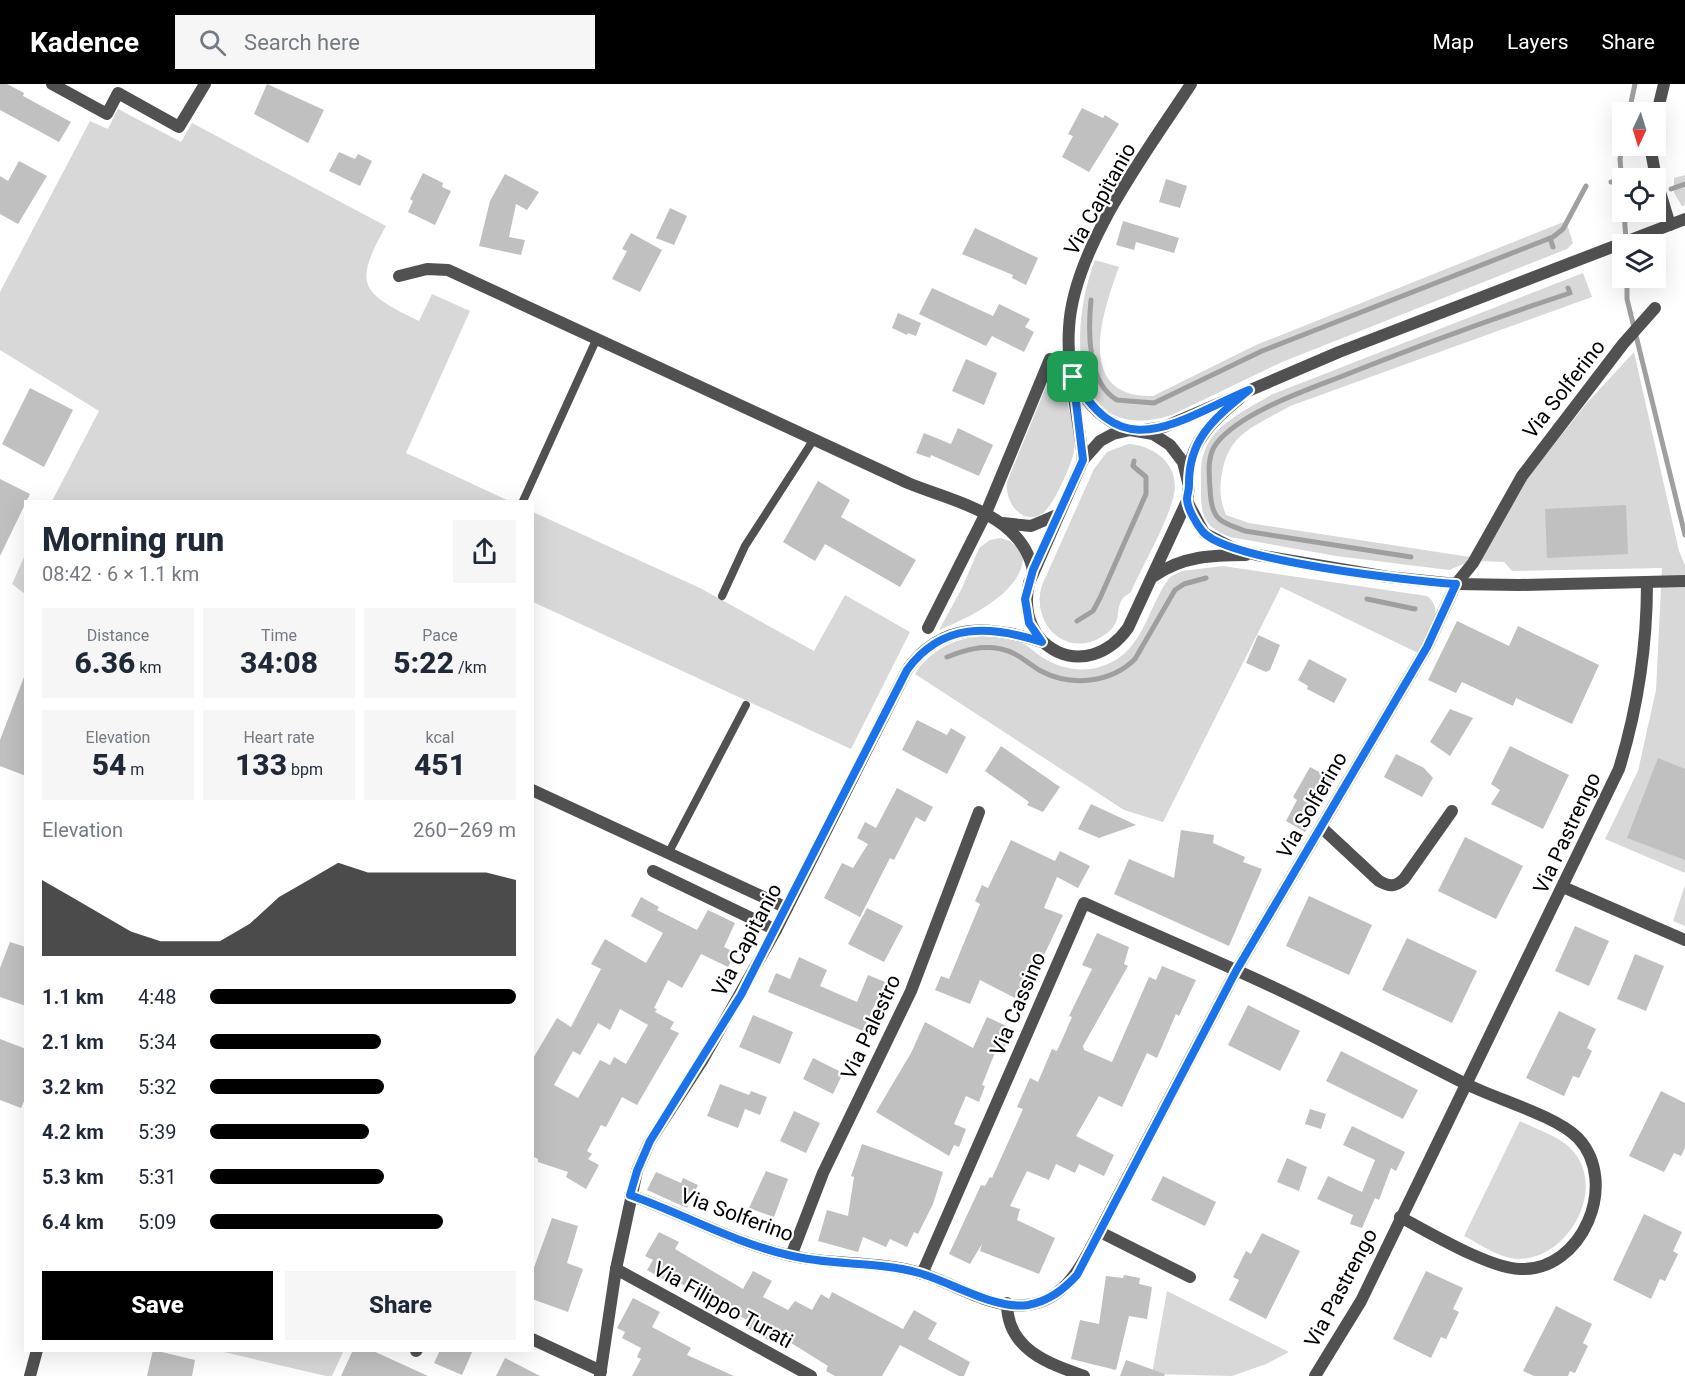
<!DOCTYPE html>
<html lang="en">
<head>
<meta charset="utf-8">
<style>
  :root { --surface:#fff; --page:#f6f6f7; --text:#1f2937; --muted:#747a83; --accent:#000 }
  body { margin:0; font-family:Roboto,sans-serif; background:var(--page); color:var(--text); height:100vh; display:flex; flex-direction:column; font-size:22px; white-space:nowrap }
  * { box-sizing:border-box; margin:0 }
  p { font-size:20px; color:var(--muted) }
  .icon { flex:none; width:33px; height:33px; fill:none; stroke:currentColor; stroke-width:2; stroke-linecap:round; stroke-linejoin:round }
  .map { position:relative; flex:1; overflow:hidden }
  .panel { position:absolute; left:24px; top:416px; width:510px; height:852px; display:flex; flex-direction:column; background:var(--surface); border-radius:0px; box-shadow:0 6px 24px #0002 }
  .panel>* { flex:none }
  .needle { width:39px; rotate:184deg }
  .buttons { position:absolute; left:1612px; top:18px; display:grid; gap:12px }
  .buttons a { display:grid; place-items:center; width:54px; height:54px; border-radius:0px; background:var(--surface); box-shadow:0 6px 24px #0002; font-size:30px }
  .pin { position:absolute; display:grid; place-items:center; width:51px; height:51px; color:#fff; margin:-26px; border-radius:12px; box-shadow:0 3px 9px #0006 }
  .round { display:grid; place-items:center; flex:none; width:63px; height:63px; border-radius:0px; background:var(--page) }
  .head { display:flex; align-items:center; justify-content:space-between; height:102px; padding:0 18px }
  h1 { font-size:33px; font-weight:800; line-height:45px }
  .metrics { display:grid; grid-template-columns:repeat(3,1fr); gap:9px; height:102px; padding:6px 18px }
  .metrics div { display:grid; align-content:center; border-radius:0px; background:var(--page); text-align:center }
  .metrics b { font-size:30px; font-weight:800 }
  .metrics small { font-size:16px; font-weight:400 }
  .metrics p { font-size:16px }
  .chart { height:168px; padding:12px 18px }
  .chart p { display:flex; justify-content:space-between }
  .chart svg { width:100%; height:108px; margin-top:6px; fill:var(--accent); opacity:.7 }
  .cta { display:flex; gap:12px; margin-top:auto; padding:12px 18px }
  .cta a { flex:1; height:69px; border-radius:0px; background:var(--accent); color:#fff; font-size:24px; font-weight:800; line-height:69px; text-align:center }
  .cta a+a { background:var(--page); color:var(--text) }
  ul { padding:0 18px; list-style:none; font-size:20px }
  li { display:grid; grid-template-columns:96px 72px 1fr; align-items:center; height:45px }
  li i { height:15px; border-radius:8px; background:var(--accent) }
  header { display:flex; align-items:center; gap:36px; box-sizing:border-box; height:84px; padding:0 30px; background:var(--accent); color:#fff }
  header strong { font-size:28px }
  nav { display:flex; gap:33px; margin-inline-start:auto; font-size:21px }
  .search { width:420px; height:54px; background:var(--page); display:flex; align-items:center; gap:15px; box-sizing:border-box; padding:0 21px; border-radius:0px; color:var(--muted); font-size:22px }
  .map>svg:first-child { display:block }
  .green { fill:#d8d8d8 }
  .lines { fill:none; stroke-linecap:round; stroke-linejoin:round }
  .stream { stroke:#9f9f9f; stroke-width:5 }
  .building { fill:#c0c0c0; fill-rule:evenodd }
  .service { stroke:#515151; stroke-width:8 }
  .minor { stroke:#515151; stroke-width:12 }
  .route-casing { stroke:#fff; stroke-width:12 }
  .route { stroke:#1a73e8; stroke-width:8 }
  .labels { text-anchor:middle; stroke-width:4.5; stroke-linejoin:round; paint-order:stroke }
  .street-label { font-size:21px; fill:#000; stroke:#fff }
</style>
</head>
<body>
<header>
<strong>Kadence</strong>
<div class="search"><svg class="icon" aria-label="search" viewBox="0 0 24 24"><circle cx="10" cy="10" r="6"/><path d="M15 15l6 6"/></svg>Search here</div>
<nav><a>Map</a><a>Layers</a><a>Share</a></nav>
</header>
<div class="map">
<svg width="1685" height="1292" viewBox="0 0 1685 1292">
  <rect width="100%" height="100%" fill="#fff"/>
  <!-- green -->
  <g class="green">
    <path d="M118,25L181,58L192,39L386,142C353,201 360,208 419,237L432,210L470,227L406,369L509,417H52L99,327L0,266V208L90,37L108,45Z"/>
    <polygon points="1685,91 1685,121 1682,122 1674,109 1674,94"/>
    <path d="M1566,137L1573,159L1567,165L1282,278L1172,331C1065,364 1070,240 1095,176L1119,183C1102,229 1074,314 1153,312L1256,261Z"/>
    <path d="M1583,189L1592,213L1290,322C1256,342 1229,348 1222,389C1219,405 1220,416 1226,431L1249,439L1470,473L1466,479L1449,486L1336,472L1230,453C1199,441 1201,426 1201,397C1200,377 1203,362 1218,346C1234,331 1254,321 1273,310Z"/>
    <polygon points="1634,268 1679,467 1685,481 1685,789 1605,755 1638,687 1656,606 1662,484 1512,487 1504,478 1480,477 1513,412 1586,320"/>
    <path d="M1059,271C1061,283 1062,296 1065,308C1068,327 1078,347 1074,367C1072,380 1053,422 1043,429C1022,444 1004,416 1007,398Z"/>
    <path d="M1128,360C1154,361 1180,381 1174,410C1168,439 1143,480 1131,508C1129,510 1126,511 1124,513C1113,525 1125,539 1103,552C1066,576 1030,539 1042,501L1094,385L1107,368Z"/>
    <polygon points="533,428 700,504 814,567 845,511 910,548 851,665 533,518"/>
    <path d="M1000,454L1010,457L1023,469C1026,507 969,534 939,546L962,504L979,464L990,456Z"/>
    <polygon points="25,471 25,510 12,500"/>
    <path d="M1223,482L1427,512C1447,528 1427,550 1418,569L1281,503L1163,738L1124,726L915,590C935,556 985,543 1020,558C1030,562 1037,571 1047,576C1070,589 1098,589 1120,573C1146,554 1151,517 1170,493L1182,487Z"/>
    <polygon points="1685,801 1685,842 1673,837"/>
    <path d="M1520,1037C1535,1045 1556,1051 1569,1063C1610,1101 1569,1175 1519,1175C1500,1175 1480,1160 1464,1152Z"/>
    <polygon points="1167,1207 1289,1268 1266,1280 1232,1292 1152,1290"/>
    <polygon points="215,1266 344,1266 332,1292 326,1292"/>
  </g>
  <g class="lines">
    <!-- stream -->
    <g class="stream">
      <polyline points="1629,28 1635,0"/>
      <polyline points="1623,59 1620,75 1623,114"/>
      <polyline points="1611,98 1622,98"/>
      <polyline points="1671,105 1685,100"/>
      <polyline points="1624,128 1626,156"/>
      <polyline points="1550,154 1553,163"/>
      <polyline points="1627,194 1627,215 1685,451"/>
      <path d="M1091,216C1088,246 1087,299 1117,316L1154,319L1262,267L1553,153L1563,145L1586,102"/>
      <path d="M1411,473L1245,447C1218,437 1211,435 1210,404C1209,390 1207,372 1216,360C1239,330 1301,308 1335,295C1412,264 1491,235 1570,209L1568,204"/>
      <polyline points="1367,515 1415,525"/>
      <polyline points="1077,537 1093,527 1100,514 1146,410 1146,393 1133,382 1134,377"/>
      <path d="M947,573C965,566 981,561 1001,565C1017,568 1027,579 1041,587C1071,603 1111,599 1135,575L1175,506L1184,500L1206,494"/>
    </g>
  </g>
  <!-- building -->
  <g class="building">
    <polygon points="0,0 7,0 24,9 23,12 71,38 59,58 0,26"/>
    <polygon points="267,0 324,26 308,59 254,30"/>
    <polygon points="1082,24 1103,34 1105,31 1119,40 1089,88 1062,73 1073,52 1068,50"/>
    <polygon points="339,68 355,75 358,70 372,77 360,102 329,87"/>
    <polygon points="19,77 47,92 18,140 0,130 0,92 8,97"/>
    <polygon points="423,89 443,99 442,103 451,107 435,141 408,128 413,117 410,115"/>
    <polygon points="505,90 539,108 527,126 516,120 509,153 525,156 521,171 479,162 490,117"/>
    <polygon points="1166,95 1187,102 1180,124 1159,118"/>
    <polygon points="670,124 687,132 674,161 656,154"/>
    <polygon points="1123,137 1179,154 1174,169 1136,158 1134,166 1116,161"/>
    <polygon points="975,144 1038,174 1026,201 1012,194 1013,191 962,170"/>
    <polygon points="631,149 662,166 640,208 612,195 627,167 622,165"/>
    <polygon points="932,204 993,232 999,220 1030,235 1025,243 1034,248 1024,268 992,252 986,262 919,230"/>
    <polygon points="898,229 921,239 916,252 908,249 907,251 892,244"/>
    <polygon points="966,275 997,289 984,321 952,307"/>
    <polygon points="30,304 73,326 44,383 2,360"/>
    <polygon points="958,344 993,361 979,392 931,371 930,374 916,369 924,349 951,360"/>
    <polygon points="0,395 30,410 0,472"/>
    <polygon points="818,397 850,416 841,433 916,476 900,503 825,460 815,477 783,458"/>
    <polygon points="1626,421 1628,470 1547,474 1545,425"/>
    <polygon points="1457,537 1509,562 1518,542 1599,581 1572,640 1516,614 1513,622 1462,598 1456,609 1428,596"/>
    <polygon points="1258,551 1280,561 1270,586 1266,588 1246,579"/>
    <polygon points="1309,575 1347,595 1334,619 1307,605 1308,602 1298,596"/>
    <polygon points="24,593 26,593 26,692 0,682 0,656"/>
    <polygon points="1450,625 1473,634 1450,672 1430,658"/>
    <polygon points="917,636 947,651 951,644 966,653 947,690 902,666"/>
    <polygon points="1001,662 1060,703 1043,728 1027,721 1029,718 985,687"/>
    <polygon points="1510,662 1569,691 1543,745 1491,720 1500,706 1491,700"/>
    <polygon points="1396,670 1424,684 1433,694 1422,713 1384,693"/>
    <polygon points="1658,674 1685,685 1685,776 1627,754"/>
    <polygon points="1310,683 1334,696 1305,748 1286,737 1297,716 1293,713"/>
    <polygon points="897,704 933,723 925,738 916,733 894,776 890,774 860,833 824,814 842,779 853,784 868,760 857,754 865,738 876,744"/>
    <polygon points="1091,720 1136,741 1099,754 1078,745"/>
    <polygon points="1181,746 1214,751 1213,759 1245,773 1243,778 1262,785 1229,862 1114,810 1129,775 1174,794"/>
    <polygon points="1465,753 1523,782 1496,835 1438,807"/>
    <polygon points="1011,756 1055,777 1060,767 1090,782 1078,804 1057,793 1044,824 1063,831 1029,903 1022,900 1015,914 980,896 970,920 935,906 941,892 949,895 980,820 975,817 982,801 988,804"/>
    <polygon points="1309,812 1372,841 1349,891 1286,862"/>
    <path d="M641,813L659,823L657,826L697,846L708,826L735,839L724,863L736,869L728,883L701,870L682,904L668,896L654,924L657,925L655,928L674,938L670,945L679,949L637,1021L622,1013L606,1043L601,1041L587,1067L592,1070L588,1075L599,1081L586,1105L566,1093L568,1088L538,1078V1075L532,1072V976L557,934L571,943L601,885L591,880L605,855L646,879L663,849L631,832ZM620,925L648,941L626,980L614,973L610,981L600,976L578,1014L554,1001L573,967L580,971L598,939L610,946Z"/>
    <polygon points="867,824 903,842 884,878 848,860"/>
    <polygon points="1575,842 1609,857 1589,902 1555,887"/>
    <polygon points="1097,849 1129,863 1124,880 1128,882 1083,962 1084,966 1112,978 1149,893 1156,896 1162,882 1196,896 1179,932 1176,930 1157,974 1147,969 1122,1023 1099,1012 1076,1052 1114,1071 1104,1092 1079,1080 1075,1089 1056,1080 1049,1096 1027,1087 1010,1122 1020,1125 1017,1136 1055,1154 1039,1190 980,1167 982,1160 970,1180 949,1170 981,1101 985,1102 990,1093 992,1094 1023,1025 1017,1023 1030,994 1038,998 1052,965 1057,967 1072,933 1069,932 1092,885 1082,881"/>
    <polygon points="1407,854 1477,887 1452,939 1382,906"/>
    <polygon points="10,858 26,863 26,922 0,913 0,884"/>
    <polygon points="1635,870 1664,882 1646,927 1617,915"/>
    <polygon points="799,873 827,886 820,902 857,918 868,891 885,898 863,947 768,908 776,889 790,895"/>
    <polygon points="1248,921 1300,947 1280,987 1228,961"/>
    <polygon points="1559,927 1596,945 1587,964 1592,967 1579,994 1573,992 1564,1012 1526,994"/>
    <polygon points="753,931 793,948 780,980 739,963"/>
    <polygon points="987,933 1013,945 1002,968 996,966 982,1001 985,1002 979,1018 966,1012 954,1040 966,1045 959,1063 954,1061 949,1072 876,1028 911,969 925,938 973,964"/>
    <polygon points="0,955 26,965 26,1013 21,1024 0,1016"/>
    <polygon points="1341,967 1418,1006 1403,1035 1326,997"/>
    <polygon points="813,974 843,989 833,1010 803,995"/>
    <polygon points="720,1000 749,1011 751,1007 767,1013 760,1031 745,1025 738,1044 707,1032"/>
    <polygon points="1661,1007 1685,1019 1685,1064 1681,1072 1674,1069 1664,1088 1629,1072"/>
    <polygon points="1310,1025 1326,1030 1321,1045 1305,1040"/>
    <polygon points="794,1027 820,1039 806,1069 780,1057"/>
    <polygon points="1352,1042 1405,1068 1396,1087 1391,1084 1379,1116 1375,1114 1362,1144 1350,1140 1353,1131 1317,1115 1328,1092 1362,1108 1375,1076 1343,1061"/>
    <polygon points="862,1060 943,1088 933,1120 918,1150 914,1148 907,1163 890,1155 886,1163 863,1153 858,1168 818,1157 827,1126 848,1132 854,1093 851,1092"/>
    <polygon points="1287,1074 1307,1083 1299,1107 1277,1098"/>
    <polygon points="766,1087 788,1095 774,1133 749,1124"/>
    <polygon points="656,1088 681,1099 683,1094 698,1101 687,1124 647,1106"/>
    <polygon points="1163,1092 1216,1118 1205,1142 1151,1116"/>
    <polygon points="1644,1130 1682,1148 1673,1167 1678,1170 1665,1197 1660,1195 1651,1215 1613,1196"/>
    <polygon points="552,1134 578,1142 567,1179 583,1185 568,1228 532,1215 532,1189"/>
    <polygon points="659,1148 679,1158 675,1165 743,1205 753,1187 772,1197 763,1213 788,1226 795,1217 812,1226 821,1210 829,1215 832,1208 903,1245 914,1226 937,1239 928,1255 970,1278 964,1292 959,1292 900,1261 882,1292 835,1292 826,1287 828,1282 772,1247 768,1256 744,1242 747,1236 678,1198 675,1202 647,1186 653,1176 645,1172"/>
    <polygon points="1262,1149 1300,1167 1266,1235 1229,1216 1239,1196 1233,1193 1246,1167 1251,1170"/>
    <polygon points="1426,1187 1463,1204 1453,1225 1459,1228 1446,1255 1441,1253 1431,1274 1393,1255"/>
    <polygon points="1124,1191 1140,1194 1139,1200 1152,1203 1147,1235 1129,1232 1116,1286 1071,1275 1080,1236 1099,1240 1106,1192 1123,1194"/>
    <polygon points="633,1214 660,1228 652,1243 691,1264 687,1271 734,1292 632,1292 641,1275 637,1273 641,1264 622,1254 625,1248 617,1244"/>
    <polygon points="1556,1222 1592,1240 1583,1259 1588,1262 1575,1289 1570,1287 1568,1292 1534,1292 1523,1287"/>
    <polygon points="153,1266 195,1276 192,1292 147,1292"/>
    <polygon points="353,1266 371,1266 428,1292 341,1292"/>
    <polygon points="440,1266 473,1266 462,1291 434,1279"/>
    <polygon points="505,1274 540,1292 496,1292"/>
    <polygon points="1126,1276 1165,1290 1164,1292 1120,1292"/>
  </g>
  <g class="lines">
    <!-- service -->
    <g class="service">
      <polyline points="523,417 597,254"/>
      <polyline points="722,512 745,462 814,355"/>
      <polyline points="669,768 746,621"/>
    </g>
    <!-- minor -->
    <g class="minor">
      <polyline points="52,0 107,30 118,9 179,43 205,0"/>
      <polyline points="1656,33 1664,0"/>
      <polyline points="1650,62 1656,94"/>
      <polyline points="1656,95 1670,141"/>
      <path d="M399,192L427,185L448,186L908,399C954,418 1021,430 1033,486"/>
      <path d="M1075,297C1089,322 1102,336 1129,346"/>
      <path d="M1130,346L1153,350L1170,361L1183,378L1189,402L1187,417L1128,544C1088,600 1014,567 1029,499L1083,376L1100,357L1113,350Z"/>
      <polyline points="1144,346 1164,343 1339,268 1685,135"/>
      <path d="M1083,376C1079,332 1066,288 1069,244C1073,164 1148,66 1191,0"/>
      <path d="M1188,390C1192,356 1214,335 1239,315"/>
      <polyline points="1187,417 1204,449 1235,465 1257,471 1388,493 1456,500 1519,501 1685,497"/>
      <polyline points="1002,439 1031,442 1057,431"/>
      <path d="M1154,492C1182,472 1213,471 1246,471"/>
      <polyline points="928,544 986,429 1050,275"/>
      <polyline points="532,706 787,824"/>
      <path d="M1321,743L1379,797C1390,803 1395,803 1404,795L1452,727"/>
      <polyline points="653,787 776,846"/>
      <polyline points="1563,803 1685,856"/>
      <path d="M630,1111C683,1130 733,1158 788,1171C832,1182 879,1176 923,1190C955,1200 993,1226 1027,1221C1059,1217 1075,1193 1089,1167L1236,887L1427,563L1456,500L1473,479L1522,392L1623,260L1655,224"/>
      <polyline points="1100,1148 1190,1193"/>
      <polyline points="791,1172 823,1089 911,907 979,728"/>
      <polyline points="616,1185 811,1292"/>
      <path d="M922,1190L1084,819C1139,844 1194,867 1249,892C1322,925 1393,963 1464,999C1495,1015 1555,1031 1578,1054C1620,1099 1582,1188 1520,1185C1488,1184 1429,1148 1400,1133"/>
      <path d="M1007,1219C1007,1265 1047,1279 1084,1292"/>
      <polyline points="532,1255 601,1287"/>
      <polyline points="416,1267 417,1266"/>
      <polyline points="30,1292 37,1266"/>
      <path d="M600,1292L616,1185L637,1087L650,1057L702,977L776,846L907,586C942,537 990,541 1042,558"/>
      <path d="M1315,1292L1361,1217L1619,685C1638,623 1647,563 1647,499"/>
    </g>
  </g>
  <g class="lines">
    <!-- route casing -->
    <g class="route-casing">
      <path id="route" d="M1073,293C1123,384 1177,336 1249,306C1215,334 1188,354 1189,402C1189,406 1187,411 1187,415C1187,424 1197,441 1203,448C1229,477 1412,497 1456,500L1427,563L1236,887L1077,1191C1063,1206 1049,1217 1028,1221C995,1226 951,1198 919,1189C876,1177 831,1182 788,1171C733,1158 683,1130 630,1111L637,1087L650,1057L741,911L907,586C942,538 990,541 1042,558L1029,539L1025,515L1033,486L1083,376Z"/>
    </g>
    <!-- route -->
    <use href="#route" class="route"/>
  </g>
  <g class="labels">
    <!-- street labels -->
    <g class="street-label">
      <text transform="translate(1100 115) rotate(-61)" y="7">Via Capitanio</text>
      <text transform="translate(1564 305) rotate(-52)" y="7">Via Solferino</text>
      <text transform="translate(1312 721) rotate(-60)" y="7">Via Solferino</text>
      <text transform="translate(1567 749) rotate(-65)" y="7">Via Pastrengo</text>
      <text transform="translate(747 856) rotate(-62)" y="7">Via Capitanio</text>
      <text transform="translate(1018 920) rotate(-67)" y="7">Via Cassino</text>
      <text transform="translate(871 943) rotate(-65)" y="7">Via Palestro</text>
      <text transform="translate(737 1131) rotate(20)" y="7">Via Solferino</text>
      <text transform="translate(1341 1204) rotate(-62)" y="7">Via Pastrengo</text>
      <text transform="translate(723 1221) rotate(29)" y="7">Via Filippo Turati</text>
    </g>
  </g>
</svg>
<div class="buttons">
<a><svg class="needle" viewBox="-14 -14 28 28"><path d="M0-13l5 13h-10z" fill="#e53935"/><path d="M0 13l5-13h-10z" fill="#747a83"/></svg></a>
<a><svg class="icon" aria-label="locate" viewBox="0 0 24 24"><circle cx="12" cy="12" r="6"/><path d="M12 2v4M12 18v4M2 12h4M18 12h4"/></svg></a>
<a><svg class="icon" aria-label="layers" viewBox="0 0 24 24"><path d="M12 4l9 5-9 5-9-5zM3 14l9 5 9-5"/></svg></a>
</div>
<div class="pin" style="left:1073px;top:293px;background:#1e9e55"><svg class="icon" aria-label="arrive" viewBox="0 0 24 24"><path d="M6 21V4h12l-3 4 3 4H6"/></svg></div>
<section class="panel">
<div class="head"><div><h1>Morning run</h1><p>08:42 · 6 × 1.1 km</p></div><a class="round"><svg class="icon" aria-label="share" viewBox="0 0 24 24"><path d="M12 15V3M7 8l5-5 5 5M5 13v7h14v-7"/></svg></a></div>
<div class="metrics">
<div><p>Distance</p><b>6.36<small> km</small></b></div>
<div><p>Time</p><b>34:08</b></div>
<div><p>Pace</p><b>5:22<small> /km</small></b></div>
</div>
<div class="metrics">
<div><p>Elevation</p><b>54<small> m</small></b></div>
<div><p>Heart rate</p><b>133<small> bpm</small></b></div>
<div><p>kcal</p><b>451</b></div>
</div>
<div class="chart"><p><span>Elevation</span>260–269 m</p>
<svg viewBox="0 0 160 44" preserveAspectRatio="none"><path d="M0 44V13L10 20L20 27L30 34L40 38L50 38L60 38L70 31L80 20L90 13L100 6L110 10L120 10L130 10L140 10L150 10L160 13V44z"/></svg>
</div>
<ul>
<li><b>1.1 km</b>4:48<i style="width:100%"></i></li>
<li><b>2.1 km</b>5:34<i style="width:56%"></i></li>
<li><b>3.2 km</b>5:32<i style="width:57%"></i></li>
<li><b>4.2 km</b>5:39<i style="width:52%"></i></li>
<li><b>5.3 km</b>5:31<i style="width:57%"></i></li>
<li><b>6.4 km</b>5:09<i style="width:76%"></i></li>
</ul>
<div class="cta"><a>Save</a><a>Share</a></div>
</section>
</div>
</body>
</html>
